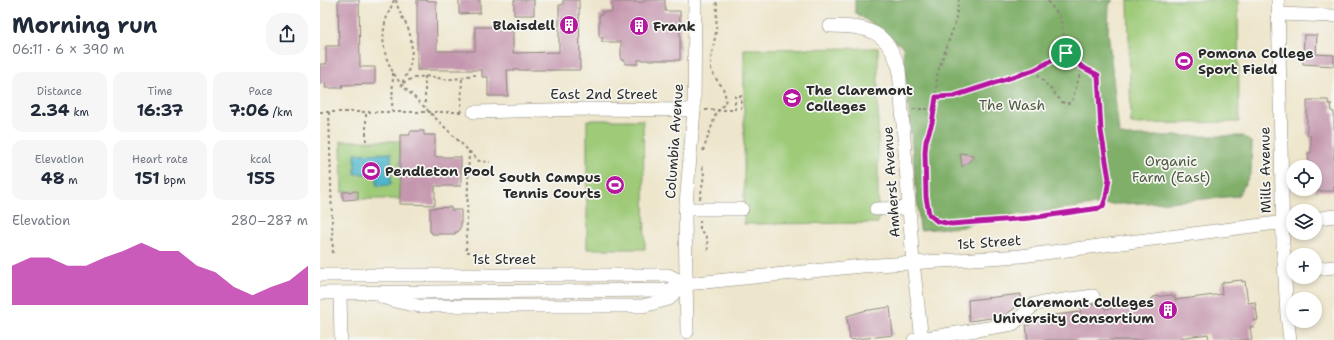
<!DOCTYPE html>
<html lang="en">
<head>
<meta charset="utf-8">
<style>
  :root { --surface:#fff; --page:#f6f6f7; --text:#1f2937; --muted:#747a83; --accent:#b5179e }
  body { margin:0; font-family:"Shantell Sans",sans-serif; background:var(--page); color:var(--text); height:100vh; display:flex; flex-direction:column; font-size:15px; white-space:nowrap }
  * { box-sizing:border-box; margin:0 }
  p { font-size:13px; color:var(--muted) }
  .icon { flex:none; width:22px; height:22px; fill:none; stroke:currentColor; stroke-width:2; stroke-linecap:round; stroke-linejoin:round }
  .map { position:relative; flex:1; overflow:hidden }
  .sheet { display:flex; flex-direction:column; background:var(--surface); width:320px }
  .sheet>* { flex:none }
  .tools { position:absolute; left:966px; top:160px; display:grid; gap:8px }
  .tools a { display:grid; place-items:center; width:36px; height:36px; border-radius:50%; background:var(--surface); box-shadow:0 2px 6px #0003; font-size:20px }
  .pin { position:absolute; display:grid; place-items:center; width:34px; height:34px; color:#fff; margin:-17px; border:2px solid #fff; border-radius:50%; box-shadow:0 1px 4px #0007 }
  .round { display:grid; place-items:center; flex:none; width:42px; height:42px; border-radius:16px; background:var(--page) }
  .overview { display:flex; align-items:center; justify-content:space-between; height:68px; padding:0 12px }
  h1 { font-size:22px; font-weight:700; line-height:30px }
  .figures { display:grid; grid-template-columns:repeat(3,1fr); gap:6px; height:68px; padding:4px 12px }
  .figures div { display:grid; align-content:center; border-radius:10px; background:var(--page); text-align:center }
  .figures b { font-size:17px; font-weight:700 }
  .figures small { font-size:11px; font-weight:400 }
  .figures p { font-size:11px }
  .chart { height:112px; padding:8px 12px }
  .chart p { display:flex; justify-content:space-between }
  .chart svg { width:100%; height:72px; margin-top:4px; fill:var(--accent); opacity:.7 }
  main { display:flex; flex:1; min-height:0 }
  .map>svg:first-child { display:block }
  .green { fill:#9fcb79; stroke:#657b52 }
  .forest { fill:#7faf69; stroke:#556d4a }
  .water { fill:#4db5cc; stroke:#3c707c }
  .building { fill:#c597af }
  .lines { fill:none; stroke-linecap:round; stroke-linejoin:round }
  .minor-casing { stroke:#8c887c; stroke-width:14 }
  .path { stroke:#8c887c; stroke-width:2; stroke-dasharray:3 3; stroke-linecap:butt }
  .minor { stroke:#fff; stroke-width:13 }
  .route-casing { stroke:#fff; stroke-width:8 }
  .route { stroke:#b5179e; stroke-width:5 }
  .labels { text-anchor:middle; stroke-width:3.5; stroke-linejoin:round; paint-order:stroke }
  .poi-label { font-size:14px; font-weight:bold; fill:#2b2b2b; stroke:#f6f6f2; text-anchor:start }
  .street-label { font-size:14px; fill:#2b2b2b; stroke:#f6f6f2 }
  .park-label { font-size:14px; fill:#4e5b42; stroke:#f6f6f2 }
</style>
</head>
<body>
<main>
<section class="sheet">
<div class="overview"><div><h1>Morning run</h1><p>06:11 · 6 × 390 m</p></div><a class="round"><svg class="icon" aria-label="share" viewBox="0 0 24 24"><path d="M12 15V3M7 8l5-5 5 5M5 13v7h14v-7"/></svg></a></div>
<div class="figures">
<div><p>Distance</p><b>2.34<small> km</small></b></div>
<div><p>Time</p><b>16:37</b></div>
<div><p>Pace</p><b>7:06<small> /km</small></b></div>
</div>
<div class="figures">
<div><p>Elevation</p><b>48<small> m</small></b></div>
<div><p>Heart rate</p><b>151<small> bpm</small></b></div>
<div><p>kcal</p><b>155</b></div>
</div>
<div class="chart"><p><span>Elevation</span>280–287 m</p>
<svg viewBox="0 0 160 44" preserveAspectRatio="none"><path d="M0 44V20L10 15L20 15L30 20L40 20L50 15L60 11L70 6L80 11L90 11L100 20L110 24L120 33L130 38L140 33L150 29L160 20V44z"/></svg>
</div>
</section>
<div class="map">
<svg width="1014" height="340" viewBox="0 0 1014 340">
  <rect width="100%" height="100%" fill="#f6f6f2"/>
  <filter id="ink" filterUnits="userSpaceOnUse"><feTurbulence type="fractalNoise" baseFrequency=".025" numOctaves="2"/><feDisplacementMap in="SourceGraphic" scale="8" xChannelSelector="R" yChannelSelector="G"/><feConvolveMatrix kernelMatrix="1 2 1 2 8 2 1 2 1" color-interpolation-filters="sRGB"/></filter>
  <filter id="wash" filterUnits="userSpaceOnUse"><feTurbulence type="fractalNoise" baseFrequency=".012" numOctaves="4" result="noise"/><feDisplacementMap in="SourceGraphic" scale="16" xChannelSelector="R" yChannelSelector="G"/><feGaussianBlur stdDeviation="0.9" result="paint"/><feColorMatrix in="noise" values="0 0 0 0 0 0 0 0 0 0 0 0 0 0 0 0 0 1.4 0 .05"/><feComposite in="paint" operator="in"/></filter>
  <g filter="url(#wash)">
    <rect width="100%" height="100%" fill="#eee6cc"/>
    <!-- green -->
    <g class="green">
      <polygon points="808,0 918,0 919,122 811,124"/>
      <polygon points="558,48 558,223 424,224 424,49"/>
      <polygon points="267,120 323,120 325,249 267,249"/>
      <polygon points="21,141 80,141 80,199 38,199 38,191 22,192"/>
    </g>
    <!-- forest -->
    <polygon class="forest" points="535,0 793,0 789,5 788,31 799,133 805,136 923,136 932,143 931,173 918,196 849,202 774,205 663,219 643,227 600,230 583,47 535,12"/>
    <!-- water -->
    <polygon class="water" points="71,153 71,185 57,186 57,174 35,174 35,154"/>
    <g id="blocks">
      <!-- building -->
      <g class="building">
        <polygon points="18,0 39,0 40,67 55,67 55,84 22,85 23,88 5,88 6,83 0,84 0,64 6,64 6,46 19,46"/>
        <polygon points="97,0 116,1 117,51 155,51 155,27 193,27 193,53 239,52 239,5 243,5 243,0 259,0 260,70 187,70 188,96 168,96 168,77 162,77 162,70 97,70"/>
        <polygon points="139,0 160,0 160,13 139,14"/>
        <rect x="194" y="0" width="20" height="15"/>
        <polygon points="324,0 345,0 345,11 360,11 360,60 318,60 318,64 305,64 305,60 301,60 301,42 282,42 282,37 279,37 279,15 282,15 282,12 292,12 292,2 324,2"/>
        <polygon points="984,35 997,35 996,54 1014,55 1014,66 983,64"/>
        <polygon points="987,100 1008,100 1009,104 1011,104 1012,112 1014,112 1014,191 995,191 995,167 991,167 991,163 989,163 988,153 991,153 991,143 990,135 987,135"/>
        <polygon points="90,131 104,131 104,135 115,135 115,157 141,157 141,186 115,186 115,205 80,204 80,135 90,135"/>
        <polygon points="640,153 654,155 650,161 642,167"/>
        <polygon points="38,191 38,199 23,200 23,192"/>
        <polygon points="131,207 131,210 141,210 141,226 138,232 135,232 135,234 112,234 112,232 110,232 110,208"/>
        <polygon points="922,280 922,282 925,281 928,303 935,302 938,320 934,320 935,326 930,327 932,340 889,340 888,334 860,338 860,340 708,340 706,325 710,325 709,321 726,319 725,316 761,312 760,308 762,308 762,306 775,304 782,304 785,309 831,303 831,299 833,299 833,297 852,295 853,297 855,296 855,300 902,294 901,284 903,284 903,282"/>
        <polygon points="701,294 702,304 694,304 695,308 685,315 679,317 649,321 648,300"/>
        <polygon points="570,307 573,335 530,340 527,316 543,311"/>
      </g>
    </g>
  </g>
  <g filter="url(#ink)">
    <use href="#blocks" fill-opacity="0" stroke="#8c887c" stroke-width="1"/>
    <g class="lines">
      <!-- minor casing -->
      <g class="minor-casing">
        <g id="minor">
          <polyline points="958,0 963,244 967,315 970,340"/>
          <polyline points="958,14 1014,16"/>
          <path d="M510,26C547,26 568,30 579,69L593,263L602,340"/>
          <polyline points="154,112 264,109 374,110"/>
          <polyline points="365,209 422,209"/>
          <polyline points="556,209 589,208"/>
          <polyline points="995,219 1014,216"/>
          <polyline points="995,269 1014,267"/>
          <polyline points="0,275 348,275 366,284"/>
          <polyline points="0,293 349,290 366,284 542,266 701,256 973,221"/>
          <polyline points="20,293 21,340"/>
          <polyline points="62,297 79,302 99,306 323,306 349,299 360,286"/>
          <polyline points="367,332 365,216 374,110 375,0"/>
          <polyline points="594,340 693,324 715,304 773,296"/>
        </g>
      </g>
      <!-- path -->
      <g class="path">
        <path d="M74,0C71,8 67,15 65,23C60,48 67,65 81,84L159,161L170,162"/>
        <path d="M76,0C78,10 82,17 87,26C95,44 93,68 81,84"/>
        <polyline points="714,70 742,102 747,104 752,101 762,67 746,53"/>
        <polyline points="105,76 105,107"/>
        <path d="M83,83C92,78 102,75 113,77C119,78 125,80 131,79C140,79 147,75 156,75"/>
        <polyline points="616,97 634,96 714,70 746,53 746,45 740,17 727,0"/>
        <polyline points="593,109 614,109 616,97 617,74 635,23 639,0"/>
        <polyline points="614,109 606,141 605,152 606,197 609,214 617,221 631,225 710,219 780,208 783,206 787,197 789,179 781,131 778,75 762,67"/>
        <polyline points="385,110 415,110 415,96 421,96 421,110"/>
        <polyline points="0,112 143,112"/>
        <polyline points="9,112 13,256"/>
        <polyline points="72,112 73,73"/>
        <polyline points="141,112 142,77"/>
        <polyline points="46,141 46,112"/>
        <polyline points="149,151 146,252 155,252 155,256"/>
        <polyline points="383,151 396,114 405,103 406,98 403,88 394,76 391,69 391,59 396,32 397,6 396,0"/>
        <polyline points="380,199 384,175 382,165"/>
        <polyline points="380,220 380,230 387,238 388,252"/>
      </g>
      <!-- minor -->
      <use href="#minor" class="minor"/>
    </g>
  </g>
  <g class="lines" filter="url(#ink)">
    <!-- route casing -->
    <g class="route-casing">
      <polygon id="route" points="746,53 762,67 778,75 781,131 789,179 786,197 783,206 780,208 710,218 631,224 617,221 609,214 606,197 605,152 606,141 612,123 616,97 634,96 714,70"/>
    </g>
    <!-- route -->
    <use href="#route" class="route"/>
  </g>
  <!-- icons -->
  <defs>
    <g id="building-disc" transform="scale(1)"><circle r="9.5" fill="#b5179e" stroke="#f6f6f2"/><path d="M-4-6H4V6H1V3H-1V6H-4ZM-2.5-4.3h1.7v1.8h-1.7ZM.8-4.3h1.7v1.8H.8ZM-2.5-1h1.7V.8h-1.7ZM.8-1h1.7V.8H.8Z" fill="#fff"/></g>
    <g id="stadium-disc" transform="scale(1)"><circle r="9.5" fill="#b5179e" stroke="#f6f6f2"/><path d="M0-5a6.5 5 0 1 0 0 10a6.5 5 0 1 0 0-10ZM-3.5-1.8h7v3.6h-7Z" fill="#fff"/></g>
    <g id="university-disc" transform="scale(1)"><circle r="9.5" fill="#b5179e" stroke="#f6f6f2"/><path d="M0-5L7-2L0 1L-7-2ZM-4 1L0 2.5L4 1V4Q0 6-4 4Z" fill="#fff"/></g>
  </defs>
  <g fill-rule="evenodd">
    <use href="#building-disc" x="249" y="25"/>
    <use href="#building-disc" x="319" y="26"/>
    <use href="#stadium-disc" x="864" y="61"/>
    <use href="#university-disc" x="472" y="98"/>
    <use href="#stadium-disc" x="51" y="171"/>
    <use href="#stadium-disc" x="295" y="185"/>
    <use href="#building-disc" x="848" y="310"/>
  </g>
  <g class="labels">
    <!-- poi labels -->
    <g class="poi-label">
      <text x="235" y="30" text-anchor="end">Blaisdell</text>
      <text x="333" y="31">Frank</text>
      <text x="878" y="58">Pomona College<tspan x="878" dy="16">Sport Field</tspan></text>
      <text x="486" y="95">The Claremont<tspan x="486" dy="16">Colleges</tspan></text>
      <text x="65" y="176">Pendleton Pool</text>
      <text x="281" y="182" text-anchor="end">South Campus<tspan x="281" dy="16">Tennis Courts</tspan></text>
      <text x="834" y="307" text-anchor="end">Claremont Colleges<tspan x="834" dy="16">University Consortium</tspan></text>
    </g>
    <!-- street labels -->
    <g class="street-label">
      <text x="284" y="99">East 2nd Street</text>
      <text transform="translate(354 141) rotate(-86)" y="5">Columbia Avenue</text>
      <text transform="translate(945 170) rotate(-91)" y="5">Mills Avenue</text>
      <text transform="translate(571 182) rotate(-94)" y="5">Amherst Avenue</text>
      <text transform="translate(669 242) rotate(-4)" y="5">1st Street</text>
      <text x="184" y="264">1st Street</text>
    </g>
    <!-- park labels -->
    <g class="park-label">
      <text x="692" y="110">The Wash</text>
      <text x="851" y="166">Organic<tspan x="851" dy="16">Farm (East)</tspan></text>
    </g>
  </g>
</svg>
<div class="tools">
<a><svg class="icon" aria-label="locate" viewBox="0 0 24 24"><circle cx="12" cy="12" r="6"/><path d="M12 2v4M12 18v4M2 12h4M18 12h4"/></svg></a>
<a><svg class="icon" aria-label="layers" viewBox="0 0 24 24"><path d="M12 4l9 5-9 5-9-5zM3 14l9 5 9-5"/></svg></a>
<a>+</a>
<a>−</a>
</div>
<div class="pin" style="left:746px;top:53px;background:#1e9e55"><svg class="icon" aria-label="arrive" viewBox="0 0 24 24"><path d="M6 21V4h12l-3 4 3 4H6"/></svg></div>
</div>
</main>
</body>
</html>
